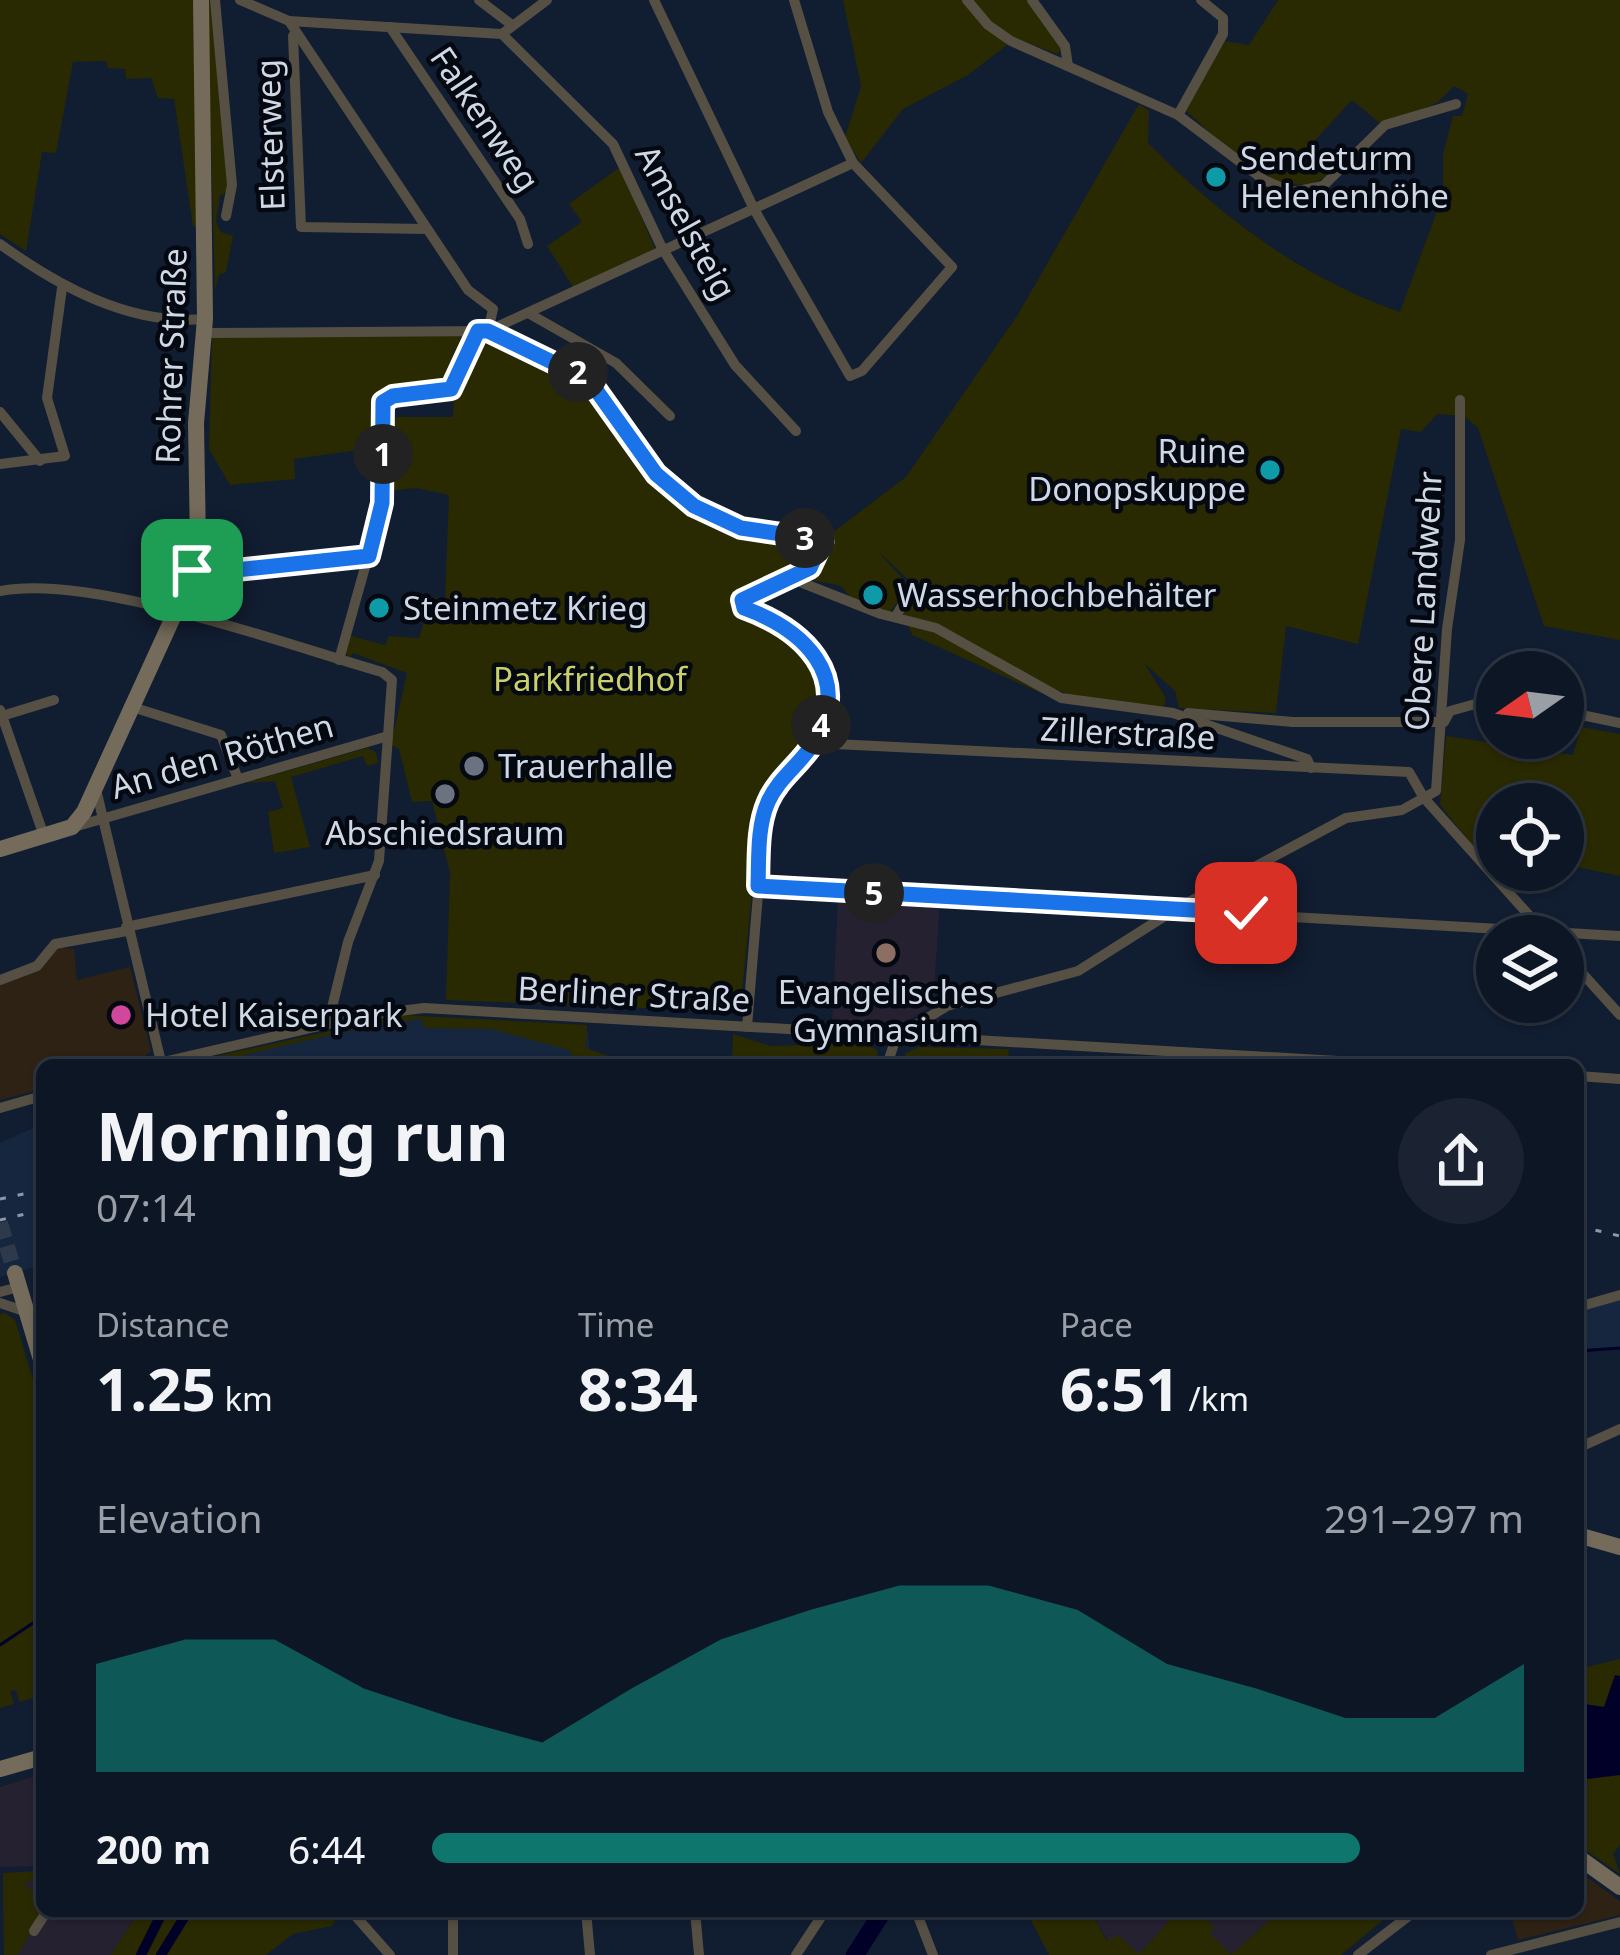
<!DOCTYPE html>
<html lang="en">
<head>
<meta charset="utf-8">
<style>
  :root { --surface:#0d1625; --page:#1b2332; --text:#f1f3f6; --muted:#9a9fa7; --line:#2d3542; --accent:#0f766e }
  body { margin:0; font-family:"Noto Sans",sans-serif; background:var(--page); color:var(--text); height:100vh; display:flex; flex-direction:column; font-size:45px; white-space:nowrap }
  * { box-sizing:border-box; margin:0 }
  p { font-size:39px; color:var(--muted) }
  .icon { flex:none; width:66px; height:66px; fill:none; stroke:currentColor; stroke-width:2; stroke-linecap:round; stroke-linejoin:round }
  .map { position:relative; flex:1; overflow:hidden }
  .side { position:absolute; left:36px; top:1059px; width:1548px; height:858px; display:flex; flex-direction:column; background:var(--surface); border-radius:18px; box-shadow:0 3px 9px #0004,0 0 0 3px var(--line) }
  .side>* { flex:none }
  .needle { width:78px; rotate:256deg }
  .tools { position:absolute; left:1476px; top:651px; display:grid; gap:24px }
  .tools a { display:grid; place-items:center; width:108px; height:108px; border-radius:50%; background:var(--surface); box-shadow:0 3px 9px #0004,0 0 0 3px var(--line); font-size:60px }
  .pin { position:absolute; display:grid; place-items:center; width:102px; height:102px; color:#fff; margin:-51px; border-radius:24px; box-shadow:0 6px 18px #0006 }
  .km { position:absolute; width:60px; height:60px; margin:-30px; border-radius:50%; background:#222; color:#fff; font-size:33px; line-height:60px; text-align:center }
  .round { display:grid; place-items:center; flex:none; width:126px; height:126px; border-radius:63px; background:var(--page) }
  .overview { display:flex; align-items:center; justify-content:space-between; height:204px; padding:0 60px }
  h1 { font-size:66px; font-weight:700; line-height:90px }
  .stats { display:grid; grid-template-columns:repeat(3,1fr); gap:18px; height:204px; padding:12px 60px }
  .stats div { display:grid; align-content:center }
  .stats b { font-size:60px; font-weight:700 }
  .stats small { font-size:33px; font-weight:400 }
  .stats p { font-size:33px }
  .chart { height:336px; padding:24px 60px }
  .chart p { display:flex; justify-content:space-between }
  .chart svg { width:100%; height:216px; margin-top:12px; fill:var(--accent); opacity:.7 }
  ul { padding:0 60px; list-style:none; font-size:39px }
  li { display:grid; grid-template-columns:192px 144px 1fr; align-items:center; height:90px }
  li i { height:30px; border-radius:15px; background:var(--accent) }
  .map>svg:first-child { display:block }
  .commercial { fill:#2e2214 }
  .built { fill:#17263f }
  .education { fill:#262131 }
  .green { fill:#292a01 }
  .water { fill:#000029 }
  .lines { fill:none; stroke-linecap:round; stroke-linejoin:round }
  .stream { stroke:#000029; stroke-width:3 }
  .canal { stroke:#000029; stroke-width:10 }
  .river { stroke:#000029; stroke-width:18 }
  .secondary-tunnel { stroke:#2e394c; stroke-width:16; stroke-dasharray:16 8; stroke-linecap:butt }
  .street { stroke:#554f44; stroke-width:10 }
  .secondary { stroke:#756b5a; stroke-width:16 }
  .rail { stroke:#8e97a7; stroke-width:3; stroke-dasharray:6 12; stroke-linecap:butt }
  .route-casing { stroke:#fff; stroke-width:24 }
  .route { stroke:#1a73e8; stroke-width:15 }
  .culture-dot { fill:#0f9aa8; stroke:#040810; stroke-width:4.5 }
  .worship-dot { fill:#6b7280; stroke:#040810; stroke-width:4.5 }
  .education-dot { fill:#8d6e63; stroke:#040810; stroke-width:4.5 }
  .hotel-dot { fill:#d1479c; stroke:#040810; stroke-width:4.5 }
  .labels { text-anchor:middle; stroke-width:9; stroke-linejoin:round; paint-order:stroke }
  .street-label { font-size:33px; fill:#d0d8e6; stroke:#040810 }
  .poi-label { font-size:33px; fill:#d0d8e6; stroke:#040810; text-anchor:start }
  .park-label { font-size:33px; fill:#cbd06b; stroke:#040810 }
</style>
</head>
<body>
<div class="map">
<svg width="1620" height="1955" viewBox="0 0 1620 1955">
  <rect width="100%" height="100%" fill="#111d31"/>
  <!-- commercial -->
  <g class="commercial">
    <polygon points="56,947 74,949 77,980 130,967 151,1051 134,1065 42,1065 42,1089 0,1100 0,983"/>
    <polygon points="1578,1871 1620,1901 1620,1915 1518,1940 1510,1911 1578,1911"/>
  </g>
  <!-- built -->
  <g class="built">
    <polygon points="389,1017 587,1026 590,1053 663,1065 185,1065"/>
    <polygon points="42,1124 42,1265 0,1277 0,1143"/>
    <polygon points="1620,1299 1620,1347 1578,1353 1578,1310"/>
  </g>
  <!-- education -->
  <g class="education">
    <polygon points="838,896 940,901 933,1005 894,1029 832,1025"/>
    <polygon points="42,1774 42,1866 0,1867 0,1787"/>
    <polygon points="42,1871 42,1911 139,1911 111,1955 4,1955 3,1873"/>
    <polygon points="1091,1911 1178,1911 1139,1954 1108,1941"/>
    <polygon points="1212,1911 1280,1911 1231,1955 1209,1933 1206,1918"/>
  </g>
  <!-- green -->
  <g class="green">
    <polygon points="0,0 194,0 199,227 193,226 174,99 158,98 151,78 126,79 125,69 108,68 106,61 73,62 56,153 42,152 26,251 0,234"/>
    <polygon points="207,0 212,0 229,190 220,196 216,222 221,232 233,236 226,272 219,275 215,289"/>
    <polygon points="843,0 1029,0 1062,48 1057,54 1016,38 968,75 903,109 861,163 845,137 861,86"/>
    <path d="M1278,0H1620V640L1544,626L1478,428L1464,416L1437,414L1421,432L1401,429L1358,644L1286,626L1276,713L1179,708L1175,691L1144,663L1166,698L1164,707L1074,696L1051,688L1041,693L912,635L903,612L915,586L877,550L910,587L889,613L854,601L841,586L801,578L821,556L828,536L906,477L1017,316L1139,104L1149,111L1148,143C1221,217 1302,278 1400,312L1443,195V154L1453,116H1462L1468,94L1454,86L1437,103L1382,125L1352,100L1308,148L1334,172C1278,212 1226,145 1185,110L1225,41L1249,45Z"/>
    <polygon points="620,167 655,249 573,287 547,246 582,222 569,204"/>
    <path d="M471,335L451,385L387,393L380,417H453L454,393L478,336L487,335C516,347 554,358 579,377C608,397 619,430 640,457C685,516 749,533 818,544L808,567L736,599L741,611C800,630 850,681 807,744C790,769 770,784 760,813L740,1012L446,1000L450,873L432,801L412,802L399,749L391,744L407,673L353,653L349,658L345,652L351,636L385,645L389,636L419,638L431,597L445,599L449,495L416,488L388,491L387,446L294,459L295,479L230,485L209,449L212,337Z"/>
    <polygon points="1581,727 1620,734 1620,876 1563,864 1563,804 1497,804 1497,851 1473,846 1440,805 1446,736 1573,755"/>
    <polygon points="367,748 376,752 378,763 367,766 363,756 291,777 310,847 274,853 268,812 283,808 275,781 245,783"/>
    <polygon points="403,1015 587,1025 586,1048 608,1056 606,1065 575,1060 569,1050 491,1029 425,1028 421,1019 369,1026 202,1065 175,1065"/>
    <polygon points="733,1034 771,1046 865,1043 877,1050 879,1063 732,1065"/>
    <polygon points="919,1047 1009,1049 1008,1065 901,1065 906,1053"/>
    <polygon points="5,1313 15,1320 42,1409 42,1688 34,1690 36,1697 19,1702 16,1690 10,1691 14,1704 0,1708 0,1314"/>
    <polygon points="1620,1659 1620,1676 1615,1676 1604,1707 1578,1703 1578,1669"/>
    <polygon points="1620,1775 1620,1845 1613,1854 1620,1874 1578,1845 1578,1780"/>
    <polygon points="42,1871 41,1888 29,1880 25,1885 42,1898 42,1911 18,1955 4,1955 3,1873"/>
    <polygon points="139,1911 336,1911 337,1916 332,1926 293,1934 266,1955 111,1955"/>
    <polygon points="1026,1911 1091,1911 1107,1941 1118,1935 1139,1954 1178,1911 1212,1911 1206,1918 1214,1928 1210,1933 1231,1955 1280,1911 1394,1911 1341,1955 1049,1955"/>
  </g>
  <!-- water -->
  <polygon class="water" points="1615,1675 1620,1676 1620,1775 1578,1780 1578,1749 1585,1743 1578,1736 1578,1703 1604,1707"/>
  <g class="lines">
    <!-- stream -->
    <g class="stream">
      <polyline points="1578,1351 1620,1348"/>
      <polyline points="0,1645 33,1623"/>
    </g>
    <!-- canal -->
    <g class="canal">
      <polyline points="141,1955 163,1911"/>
      <polyline points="161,1955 188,1911"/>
    </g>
    <!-- river -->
    <polyline class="river" points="855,1955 883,1911"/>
    <!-- secondary-tunnel -->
    <polyline class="secondary-tunnel" points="0,1223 15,1273"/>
    <!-- street -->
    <g class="street">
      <polyline points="215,0 232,185 226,216"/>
      <polyline points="240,0 289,21 502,34 613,144 662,248 735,365 796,431"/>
      <polyline points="479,0 512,25"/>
      <polyline points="654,0 754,209 850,376 862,371 952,267 853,163 828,112 794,0"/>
      <polyline points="967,0 988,25 1011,41 1178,115 1264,180 1292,192 1323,186 1385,125 1456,104"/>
      <polyline points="1032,0 1065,46 1068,66"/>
      <polyline points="289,21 468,290 493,309 488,331"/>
      <polyline points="390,27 520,219 528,244"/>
      <polyline points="502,34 547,0"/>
      <polyline points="293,36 301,227 427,229"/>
      <polyline points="1178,115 1223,34 1223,18 1201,0"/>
      <path d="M0,244C58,286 130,326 205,319"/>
      <polyline points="528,313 616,363 670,416"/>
      <polyline points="488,331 853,163"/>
      <path d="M204,333L488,331C520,344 562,357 589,380C613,399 625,431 643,456C686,519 752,533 823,540L810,568L789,580"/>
      <polyline points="0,412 40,461"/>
      <polyline points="0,464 65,456 47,398 62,288"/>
      <polyline points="196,557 217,573 369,555"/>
      <path d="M0,591C92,573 287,645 382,672L392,680L379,861L348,942L328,1024"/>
      <polyline points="896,616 909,594 926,589"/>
      <polyline points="339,660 383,503 383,402 393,396 451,390 478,330"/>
      <polyline points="129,706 221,735 238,779"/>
      <polyline points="0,710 44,836"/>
      <polyline points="1563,711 1620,723"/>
      <polyline points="1188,713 1293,722 1444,722 1450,711 1497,698"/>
      <polyline points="2,716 54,700"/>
      <polyline points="814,743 1409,772 1424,798 1544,932"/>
      <polyline points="95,785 161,1062"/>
      <polyline points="74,827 388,736"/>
      <polyline points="758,886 1620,936"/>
      <polyline points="126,927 375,875"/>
      <polyline points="1563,952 1620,1015"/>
      <polyline points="0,980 37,966 55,944 127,931"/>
      <path d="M747,1027L765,810C776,781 800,767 815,742C854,675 802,629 744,609V596L795,580L881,614L936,628L1061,698L1173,713L1307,759L1311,768"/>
      <polyline points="898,1036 947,1006 1078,971 1176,909 1346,818 1402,810 1436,791 1447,629 1460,540 1460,400"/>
      <polyline points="150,1065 367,1015 424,1008 1407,1065"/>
      <polyline points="887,1065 896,1038"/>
      <polyline points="1578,1076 1620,1079"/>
      <polyline points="0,1108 42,1096"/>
      <polyline points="0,1292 19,1287"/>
      <polyline points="0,1303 24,1311"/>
      <polyline points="1578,1307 1620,1295"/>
      <polyline points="1578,1448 1620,1429"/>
      <polyline points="351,1911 390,1955"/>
      <polyline points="490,1911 492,1913"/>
      <polyline points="586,1911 590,1955"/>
      <polyline points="695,1911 699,1955"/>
      <polyline points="916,1911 933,1955"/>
      <polyline points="34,1931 47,1911"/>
      <polyline points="453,1955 453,1911"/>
      <polyline points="796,1955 825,1911"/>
      <polyline points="1358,1955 1415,1911"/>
      <polyline points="1491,1955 1620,1922"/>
    </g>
    <!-- secondary -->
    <g class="secondary">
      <polyline points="0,849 72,827 84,812 175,613 198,544 196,423 205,319 201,0"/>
      <polyline points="15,1273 42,1363"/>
      <polyline points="1578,1535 1620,1547"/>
      <polyline points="0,1769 42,1757"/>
      <polyline points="1578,1857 1620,1887"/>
    </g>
    <!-- rail -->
    <g class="rail">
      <polyline points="0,1199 42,1190"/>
      <polyline points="0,1220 42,1210"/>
      <polyline points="1578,1226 1620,1236"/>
    </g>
  </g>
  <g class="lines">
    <!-- route casing -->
    <g class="route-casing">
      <path id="route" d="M192,570L196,557L217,572L369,556L382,503L383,402L393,396L451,389L478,331H488L589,380L656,474L694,506L741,528L823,540L810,568L742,600L744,608C802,629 854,675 814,742C801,764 779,777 768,802C757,827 759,858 758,886L1246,913"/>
    </g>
    <!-- route -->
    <use href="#route" class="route"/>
  </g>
  <!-- markers -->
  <g class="culture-dot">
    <circle cx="1216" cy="177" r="12"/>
    <circle cx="1270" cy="470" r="12"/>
    <circle cx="873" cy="595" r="12"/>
    <circle cx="379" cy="608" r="12"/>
  </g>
  <g class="worship-dot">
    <circle cx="474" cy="766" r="12"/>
    <circle cx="445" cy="794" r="12"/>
  </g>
  <circle class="education-dot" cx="886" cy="953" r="12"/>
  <circle class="hotel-dot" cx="121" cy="1015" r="12"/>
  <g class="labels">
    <!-- street labels -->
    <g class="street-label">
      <text transform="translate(485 119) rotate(56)" y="12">Falkenweg</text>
      <text transform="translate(270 135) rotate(-92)" y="12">Elsterweg</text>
      <text transform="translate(686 222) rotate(61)" y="12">Amselsteig</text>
      <text transform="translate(171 356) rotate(-88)" y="12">Rohrer Straße</text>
      <text transform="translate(1423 601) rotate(-87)" y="12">Obere Landwehr</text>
      <text transform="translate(1128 733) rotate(3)" y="12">Zillerstraße</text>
      <text transform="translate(222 756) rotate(-16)" y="12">An den Röthen</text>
      <text transform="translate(634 994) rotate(3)" y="12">Berliner Straße</text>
    </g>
    <!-- poi labels -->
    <g class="poi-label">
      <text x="1240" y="170">Sendeturm<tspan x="1240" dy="38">Helenenhöhe</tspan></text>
      <text x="1246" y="463" text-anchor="end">Ruine<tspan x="1246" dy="38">Donopskuppe</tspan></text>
      <text x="897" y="607">Wasserhochbehälter</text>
      <text x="403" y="620">Steinmetz Krieg</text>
      <text x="498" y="778">Trauerhalle</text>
      <text x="445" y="845" text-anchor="middle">Abschiedsraum</text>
      <text x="886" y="1004" text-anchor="middle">Evangelisches<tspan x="886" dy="38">Gymnasium</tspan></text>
      <text x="145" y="1027">Hotel Kaiserpark</text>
    </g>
    <!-- park labels -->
    <g class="park-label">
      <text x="590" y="691">Parkfriedhof</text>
    </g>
  </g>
</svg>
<div class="tools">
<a><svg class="needle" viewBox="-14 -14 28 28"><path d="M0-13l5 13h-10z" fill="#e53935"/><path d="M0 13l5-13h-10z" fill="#9a9fa7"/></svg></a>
<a><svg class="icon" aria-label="locate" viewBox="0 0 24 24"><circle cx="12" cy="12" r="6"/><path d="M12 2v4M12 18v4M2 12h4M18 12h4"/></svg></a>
<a><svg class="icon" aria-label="layers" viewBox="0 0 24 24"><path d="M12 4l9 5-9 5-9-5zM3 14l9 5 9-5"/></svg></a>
</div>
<div class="pin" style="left:192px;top:570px;background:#1e9e55"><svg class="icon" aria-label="arrive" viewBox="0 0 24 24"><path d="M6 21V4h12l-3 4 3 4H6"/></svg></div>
<div class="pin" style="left:1246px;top:913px;background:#d93025"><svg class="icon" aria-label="check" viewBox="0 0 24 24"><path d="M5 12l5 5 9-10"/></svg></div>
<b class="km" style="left:383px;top:454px">1</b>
<b class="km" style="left:578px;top:372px">2</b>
<b class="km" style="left:805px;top:538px">3</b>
<b class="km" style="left:821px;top:725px">4</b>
<b class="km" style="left:874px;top:893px">5</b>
<section class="side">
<div class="overview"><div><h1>Morning run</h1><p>07:14</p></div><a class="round"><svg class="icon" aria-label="share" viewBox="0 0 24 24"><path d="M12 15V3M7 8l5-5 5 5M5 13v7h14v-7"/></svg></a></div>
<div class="stats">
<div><p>Distance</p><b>1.25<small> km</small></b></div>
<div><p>Time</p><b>8:34</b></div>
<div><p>Pace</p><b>6:51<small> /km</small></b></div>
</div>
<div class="chart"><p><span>Elevation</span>291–297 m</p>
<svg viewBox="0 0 160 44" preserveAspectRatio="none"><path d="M0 44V22L10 17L20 17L30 27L40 33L50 38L60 27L70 17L80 11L90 6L100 6L110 11L120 22L130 27L140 33L150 33L160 22V44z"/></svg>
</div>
<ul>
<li><b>200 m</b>6:44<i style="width:85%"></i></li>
</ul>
</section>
</div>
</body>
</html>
